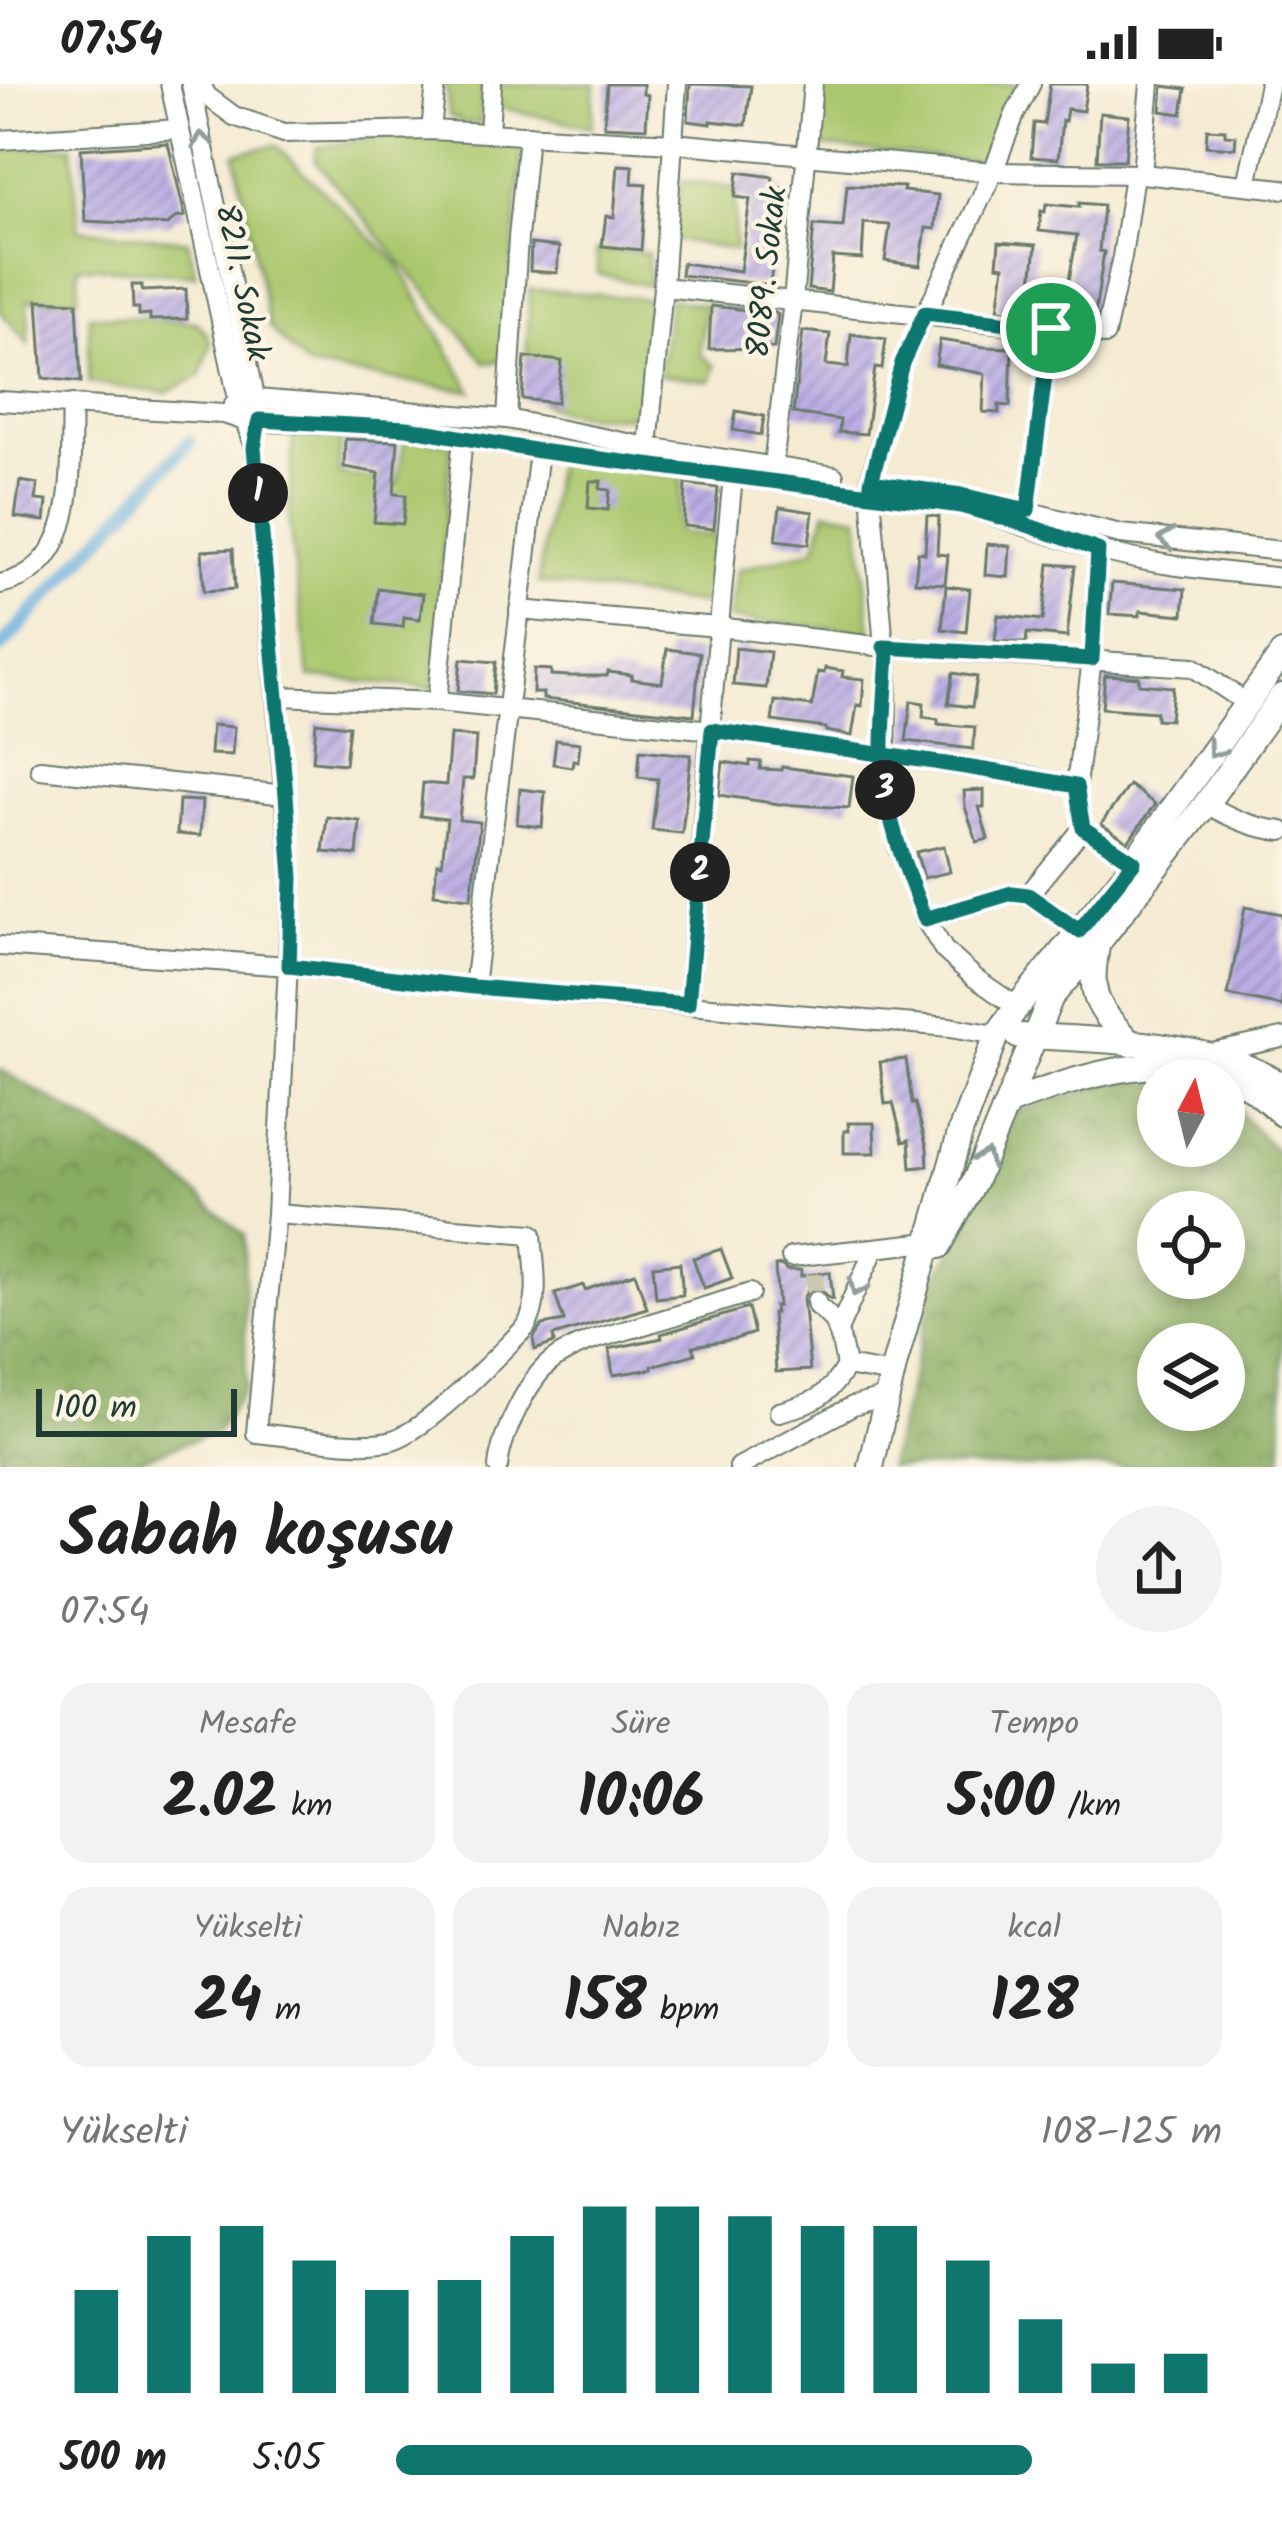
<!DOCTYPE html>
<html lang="tr">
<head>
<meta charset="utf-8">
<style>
  :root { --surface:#fff; --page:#f2f2f2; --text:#222; --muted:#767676; --accent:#0f766e }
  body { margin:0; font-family:Kalam,sans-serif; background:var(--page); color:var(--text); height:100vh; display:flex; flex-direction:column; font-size:45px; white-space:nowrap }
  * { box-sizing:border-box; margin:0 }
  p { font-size:39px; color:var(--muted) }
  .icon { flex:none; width:66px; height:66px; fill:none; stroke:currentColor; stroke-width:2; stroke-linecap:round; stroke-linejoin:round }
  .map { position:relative; height:1383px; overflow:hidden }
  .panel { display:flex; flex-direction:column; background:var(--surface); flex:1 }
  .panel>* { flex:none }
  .needle { width:78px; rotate:7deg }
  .controls { position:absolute; left:1137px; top:975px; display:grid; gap:24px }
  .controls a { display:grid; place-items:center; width:108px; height:108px; border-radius:50%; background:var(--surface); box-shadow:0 6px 18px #0003; font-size:60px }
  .scale { position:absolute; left:36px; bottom:30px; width:201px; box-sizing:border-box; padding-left:12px; border:6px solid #1f3d34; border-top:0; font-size:33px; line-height:42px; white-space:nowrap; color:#1f3d34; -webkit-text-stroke:9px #fcf5e5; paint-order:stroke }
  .pin { position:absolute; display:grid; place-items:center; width:102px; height:102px; color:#fff; margin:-51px; border:6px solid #fff; border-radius:50%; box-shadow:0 3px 12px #0007 }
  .km { position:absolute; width:60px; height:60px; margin:-30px; border-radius:50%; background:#222; color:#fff; font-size:33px; line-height:60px; text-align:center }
  .round { display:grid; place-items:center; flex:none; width:126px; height:126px; border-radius:63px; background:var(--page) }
  .headline { display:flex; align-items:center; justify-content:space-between; height:204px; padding:0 60px }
  h1 { font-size:66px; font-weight:600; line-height:90px }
  .stats { display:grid; grid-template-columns:repeat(3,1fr); gap:18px; height:204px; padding:12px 60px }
  .stats div { display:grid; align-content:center; border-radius:30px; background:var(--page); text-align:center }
  .stats b { font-size:60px; font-weight:600 }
  .stats small { font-size:33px; font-weight:400 }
  .stats p { font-size:33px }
  .chart { height:336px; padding:24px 60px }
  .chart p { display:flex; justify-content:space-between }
  .chart svg { width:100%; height:216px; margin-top:12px; stroke:var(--accent); stroke-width:6 }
  ul { padding:0 60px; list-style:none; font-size:39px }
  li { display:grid; grid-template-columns:192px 144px 1fr; align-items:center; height:90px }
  li i { height:30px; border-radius:15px; background:var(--accent) }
  .status { display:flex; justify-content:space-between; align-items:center; height:84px; padding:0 60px; background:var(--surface); direction:ltr }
  .status svg { height:33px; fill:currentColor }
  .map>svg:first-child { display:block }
  .grass { fill:#abc76e; stroke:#658251; stroke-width:3 }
  .forest { fill:url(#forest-crowns); stroke:#54744a; stroke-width:3; fill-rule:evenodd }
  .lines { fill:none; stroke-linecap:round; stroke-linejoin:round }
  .canal { stroke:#67aede; stroke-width:14 }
  .building { fill:url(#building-hatch) }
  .minor-tunnel { stroke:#cac8b3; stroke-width:18; stroke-dasharray:18 9; stroke-linecap:butt }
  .minor-casing { stroke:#6a7a6c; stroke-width:22 }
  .major-casing { stroke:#6a7a6c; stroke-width:28 }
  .minor { stroke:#fff; stroke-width:18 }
  .major { stroke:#fff; stroke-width:24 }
  .oneway { stroke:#8f9e9a }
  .route-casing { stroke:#fff; stroke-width:24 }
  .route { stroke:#0f766e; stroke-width:15 }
  .labels { text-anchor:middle; stroke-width:9; stroke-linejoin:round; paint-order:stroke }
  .street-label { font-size:33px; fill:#1f3d34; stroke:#fcf5e5 }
</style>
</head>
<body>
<div class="status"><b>07:54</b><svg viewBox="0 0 49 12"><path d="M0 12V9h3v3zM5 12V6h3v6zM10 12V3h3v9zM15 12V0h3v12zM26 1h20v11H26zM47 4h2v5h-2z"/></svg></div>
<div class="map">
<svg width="1282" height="1383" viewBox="0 0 1282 1383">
  <defs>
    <pattern id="forest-crowns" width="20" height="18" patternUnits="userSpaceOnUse" patternTransform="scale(3)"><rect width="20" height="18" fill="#88ac61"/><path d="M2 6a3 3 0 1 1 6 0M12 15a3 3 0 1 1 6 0" fill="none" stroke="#6f8d51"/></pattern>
    <pattern id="building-hatch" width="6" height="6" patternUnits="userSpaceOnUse" patternTransform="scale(3)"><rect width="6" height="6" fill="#bbaee5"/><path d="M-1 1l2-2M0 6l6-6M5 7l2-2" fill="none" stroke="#978fba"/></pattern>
  </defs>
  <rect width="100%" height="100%" fill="#fcf5e5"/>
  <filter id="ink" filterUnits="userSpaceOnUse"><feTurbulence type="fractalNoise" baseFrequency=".00833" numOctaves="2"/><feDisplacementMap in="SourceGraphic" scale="24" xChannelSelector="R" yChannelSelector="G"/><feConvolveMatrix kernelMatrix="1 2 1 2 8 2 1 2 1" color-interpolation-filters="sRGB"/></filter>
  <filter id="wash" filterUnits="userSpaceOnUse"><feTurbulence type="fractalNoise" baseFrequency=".004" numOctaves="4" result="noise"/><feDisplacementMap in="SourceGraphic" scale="48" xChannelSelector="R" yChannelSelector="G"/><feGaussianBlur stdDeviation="2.7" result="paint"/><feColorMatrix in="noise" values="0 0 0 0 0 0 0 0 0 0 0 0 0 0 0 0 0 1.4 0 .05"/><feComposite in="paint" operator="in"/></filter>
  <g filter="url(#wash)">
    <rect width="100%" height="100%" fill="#f5ebd3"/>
    <!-- grass -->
    <g class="grass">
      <polygon points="446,0 483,0 480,39 466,39 449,32"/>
      <polygon points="494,0 595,0 592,43 492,22"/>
      <polygon points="819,0 1015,0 986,78 814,62"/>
      <polygon points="395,51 523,51 505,277 486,279 315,76 317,63"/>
      <polygon points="276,61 398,180 472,307 308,283 269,243 235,70"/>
      <polygon points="72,62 79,145 188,157 196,191 78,182 78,214 28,216 29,260 0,227 0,65"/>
      <polygon points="682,97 735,104 735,166 671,155"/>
      <polygon points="596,166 648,169 649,202 598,190"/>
      <path d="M530,205L650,215L639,332C598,331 552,337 525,302Z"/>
      <polygon points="670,215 705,221 700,270 715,282 710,297 659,291"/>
      <polygon points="89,231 196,238 206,248 211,260 200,292 166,309 89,299"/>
      <polygon points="341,346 339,390 398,399 405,353 451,360 434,604 309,593 289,440 293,348"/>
      <polygon points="556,375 682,394 678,448 714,452 712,521 538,499"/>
      <polygon points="826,427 859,432 871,548 729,535 737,486 815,465"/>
    </g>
    <!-- forest -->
    <g class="forest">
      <polygon points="0,985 163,1081 244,1151 246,1304 217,1348 116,1383 0,1383"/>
      <path d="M1115,998L1158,1000V1062H1224V1018L1232,1021L1282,1073V1383H888L937,1192L961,1149L1017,1027ZM1158,1128H1224V1194H1158ZM1158,1260H1224V1326H1158Z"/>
    </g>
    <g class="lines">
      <!-- canal -->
      <polyline class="canal" points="0,564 189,358"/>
    </g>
    <g id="blocks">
      <!-- building -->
      <g class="building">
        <polygon points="607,0 643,0 643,10 648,11 646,44 604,42"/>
        <polygon points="690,0 751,2 746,41 711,37 711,40 688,37"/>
        <polygon points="1050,0 1087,0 1083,27 1067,25 1065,37 1062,36 1058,75 1031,73 1034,39 1044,40"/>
        <polygon points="1163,2 1186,5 1182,30 1161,27"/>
        <polygon points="1100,29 1129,32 1125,76 1097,76"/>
        <polygon points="1207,45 1225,46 1225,51 1236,52 1235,64 1206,62"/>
        <polygon points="168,59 185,132 175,134 168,141 85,137 81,65"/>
        <polygon points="618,81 633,82 632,99 646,100 641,166 602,162 606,132 614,133"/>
        <polygon points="738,88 773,93 772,102 781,103 770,201 681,191 682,179 740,187 750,115 735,113"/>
        <polygon points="847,101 904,103 903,107 938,111 935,145 926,144 920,182 885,177 890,141 864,139 862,175 833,173 830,208 808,205 814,141 843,143"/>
        <polygon points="1079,119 1103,121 1099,167 1104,168 1094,236 998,226 1004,182 997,181 999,158 1036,161 1032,199 1068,202 1077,151 1039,147 1041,127 1045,128 1046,120 1079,123"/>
        <polygon points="531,160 559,163 557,189 530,187"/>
        <polygon points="132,201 142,201 142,207 186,205 187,235 150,236 150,230 139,231 139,224 133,224"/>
        <polygon points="38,216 77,218 81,298 43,294"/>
        <polygon points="711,222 775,229 778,231 774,264 709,265"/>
        <polygon points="803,247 830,250 826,281 848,283 851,250 886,255 882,285 875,284 866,350 839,348 840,336 793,329"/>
        <polygon points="940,256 984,263 1012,264 1010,322 999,321 999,329 983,328 985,290 936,281"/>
        <polygon points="525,273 562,277 557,319 522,315"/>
        <polygon points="736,327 764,332 761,351 733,346"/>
        <polygon points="345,355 398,357 394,410 406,411 403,440 374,438 379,389 344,383"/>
        <polygon points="20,397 38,400 36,416 47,417 45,437 15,433"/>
        <polygon points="590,397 601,397 600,405 610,406 608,426 588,424"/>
        <polygon points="686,400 718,404 714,445 684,442"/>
        <polygon points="780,423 813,428 809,460 776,456"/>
        <polygon points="927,431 939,433 937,470 948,471 945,500 915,498 918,468 925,469"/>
        <polygon points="987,460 1010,462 1008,493 985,491"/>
        <polygon points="233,465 235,505 204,507 202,467"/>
        <polygon points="1049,480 1075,482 1067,553 1027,549 1026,559 995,557 998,531 1043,536"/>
        <polygon points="1112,499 1185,505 1183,531 1140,527 1140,532 1109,530"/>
        <polygon points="946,502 970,505 966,548 942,545"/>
        <polygon points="378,504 423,510 420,535 404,533 403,543 374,540"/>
        <polygon points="736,564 770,568 766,604 733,601"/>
        <polygon points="667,565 700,569 694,631 543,615 543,609 533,609 534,585 551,586 551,591 569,592 607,592 608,588 632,591 631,595 662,599"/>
        <polygon points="461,575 496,578 493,610 458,607"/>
        <polygon points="825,584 843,587 842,593 864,595 862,622 857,621 852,652 826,647 826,644 772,637 775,617 812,622 818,588 824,589"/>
        <polygon points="953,589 977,593 972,623 948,620"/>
        <polygon points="1105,591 1139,593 1139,600 1173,603 1170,636 1156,635 1156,628 1102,624"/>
        <polygon points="911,617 924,619 923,633 938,635 938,640 975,643 973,665 906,657"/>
        <polygon points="316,638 349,642 345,680 313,677"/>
        <polygon points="212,641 234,643 232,671 210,670"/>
        <polygon points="450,651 476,653 473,695 463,695 459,736 480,738 471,814 434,810 437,779 442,780 447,735 420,732 423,699 446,701"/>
        <polygon points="556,656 580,659 578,677 573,676 572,683 553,680"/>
        <polygon points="640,666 691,671 682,749 652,746 658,695 638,693"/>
        <polygon points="750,677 761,678 760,685 781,686 782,683 853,692 849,724 779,720 719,711 723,678 750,682"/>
        <polygon points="1129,701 1155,720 1128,758 1101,740"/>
        <polygon points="520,705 545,708 542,743 517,740"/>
        <polygon points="984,706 984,723 979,723 988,755 977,758 965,723 964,707"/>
        <polygon points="179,716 202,717 200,752 177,750"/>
        <polygon points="327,733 360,737 357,771 323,768"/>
        <polygon points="944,762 950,788 924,794 916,768"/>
        <polygon points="1245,823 1282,830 1282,922 1228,911"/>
        <polygon points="906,975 912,1020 915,1019 927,1064 928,1082 911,1084 909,1056 903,1058 893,1019 885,1020 880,978"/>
        <polygon points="848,1039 874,1039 875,1069 844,1069 844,1047 849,1047"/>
        <polygon points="721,1165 732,1194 704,1204 693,1174"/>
        <polygon points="680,1179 683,1211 656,1214 653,1182"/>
        <polygon points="781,1181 787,1186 801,1186 801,1192 830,1188 833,1215 829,1214 821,1205 815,1204 808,1206 803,1214 810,1286 776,1288 772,1229 775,1229 774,1222 778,1222 775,1182"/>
        <polygon points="635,1189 647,1224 553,1252 554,1259 535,1266 533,1255 542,1241 564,1237 555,1210 583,1201 585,1206"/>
        <polygon points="748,1224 754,1249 735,1255 693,1262 695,1270 652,1282 652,1285 613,1291 609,1265 662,1254 661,1250"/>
      </g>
    </g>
  </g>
  <g filter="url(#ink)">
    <use href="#blocks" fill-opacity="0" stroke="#6a7a6c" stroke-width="3"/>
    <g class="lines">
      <!-- minor-tunnel -->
      <polyline class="minor-tunnel" points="814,1190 816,1217"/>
      <!-- minor casing -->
      <g class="minor-casing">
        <g id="minor">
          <path d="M170,0L238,315L254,364L292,795L276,1130L532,1150C534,1182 542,1214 526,1243C495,1273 427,1348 389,1357C354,1364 293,1352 256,1349L276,1130"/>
          <polyline points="191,0 257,323"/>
          <polyline points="201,0 207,12 234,32 284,49 431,46 673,59 993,88 1142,90 1282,105"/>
          <polyline points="431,46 436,0"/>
          <polyline points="489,49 492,0"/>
          <polyline points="0,56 180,45"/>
          <polyline points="1142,90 1150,0"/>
          <polyline points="1247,100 1269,0"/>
          <polyline points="663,203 1105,251 1122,173 1134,90"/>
          <path d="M0,317L224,330L245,337L407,344L539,367L961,422C1007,435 1051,452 1096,465C1156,483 1220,487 1282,494"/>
          <polyline points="234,320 238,315 256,315 507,335 648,363 834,392"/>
          <polyline points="507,335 518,154 528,51"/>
          <polyline points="648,363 663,203 677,0"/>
          <polyline points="773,382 793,217 813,0"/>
          <polyline points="980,416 1121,450 1282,467"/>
          <polyline points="1028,426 1051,244"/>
          <polyline points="1098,466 1092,575 1076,702 1083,744 1134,778"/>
          <path d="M0,500C82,483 69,384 72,320"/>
          <polyline points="519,526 718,543 884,563 1193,583 1248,620"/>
          <polyline points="277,612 437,618 712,646 1027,692 1076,702"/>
          <polyline points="437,618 463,353"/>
          <polyline points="40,685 286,711"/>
          <path d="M1206,720C1231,734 1253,744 1282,747"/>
          <polyline points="1028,811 1079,847"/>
          <polyline points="925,835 1012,809 1028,811 1083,744"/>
          <polyline points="0,862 289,882 474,903 950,943 997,951"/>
          <polyline points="474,903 539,367"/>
          <path d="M688,920C703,744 715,568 733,393"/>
          <polyline points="1017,923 975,894 944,866 925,835 899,766 885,706 888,568 884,563 870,398 902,279 991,93 1015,30 1031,0"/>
          <polyline points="1212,969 1282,954"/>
          <polyline points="791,1173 929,1158"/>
          <path d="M816,1217L817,1222C840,1237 841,1257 846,1282L892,1290"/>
          <polyline points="839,1244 875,1164"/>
          <path d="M779,1328C813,1319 827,1315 846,1282"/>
          <path d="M498,1383C501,1352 528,1294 553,1276C579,1257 611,1251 641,1242C677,1231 713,1220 750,1209"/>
          <polyline points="739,1383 853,1322 886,1313"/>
        </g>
      </g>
      <!-- major casing -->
      <g class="major-casing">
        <g id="major">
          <path d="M1097,862C1088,914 1096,921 1131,960"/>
          <path d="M1018,952C1093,955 1220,957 1282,1002"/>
          <path d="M1008,1019C1082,992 1170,961 1246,1001C1259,1008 1271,1020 1282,1030"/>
          <polyline points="939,1162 976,1094 1051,913 1098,859 1206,720 1282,612"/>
          <polyline points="871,1383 895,1278 961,1046 997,951 1017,923 1126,789 1282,570"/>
        </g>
      </g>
      <!-- minor -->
      <use href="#minor" class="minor"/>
      <!-- major -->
      <use href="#major" class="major"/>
    </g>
    <!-- one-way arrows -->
    <defs><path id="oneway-chevron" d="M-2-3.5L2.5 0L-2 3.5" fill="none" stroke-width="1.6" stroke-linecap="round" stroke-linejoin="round" transform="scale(3)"/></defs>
    <g class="oneway">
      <use href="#oneway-chevron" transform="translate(202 56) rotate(-102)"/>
      <use href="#oneway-chevron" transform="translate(1166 455) rotate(-174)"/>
      <use href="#oneway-chevron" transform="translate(1215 666) rotate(126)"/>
      <use href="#oneway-chevron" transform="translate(985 1074) rotate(-67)"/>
      <use href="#oneway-chevron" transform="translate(857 1204) rotate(115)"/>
    </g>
  </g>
  <g class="lines" filter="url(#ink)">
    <!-- route casing -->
    <g class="route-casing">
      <path id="route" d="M1051,244L925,229L902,279L871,398V410L539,367L407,344L259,336L254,364L286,711L292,794L289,882L474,903L688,920L712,646C833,664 955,679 1076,702L1083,744L1134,778L1079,847L1028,811L1012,809L925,835C909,794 893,753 886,710C879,670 886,610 888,568L884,563L1092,575L1098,466L1024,440L961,422L871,410V398L961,411L1028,426L1051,244"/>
    </g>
    <!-- route -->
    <use href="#route" class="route"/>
  </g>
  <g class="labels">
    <!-- street labels -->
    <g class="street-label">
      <text transform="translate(765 188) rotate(-84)" y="12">8089. Sokak</text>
      <text transform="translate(244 198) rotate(78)" y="12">8211. Sokak</text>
    </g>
  </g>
</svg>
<div class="controls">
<a><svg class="needle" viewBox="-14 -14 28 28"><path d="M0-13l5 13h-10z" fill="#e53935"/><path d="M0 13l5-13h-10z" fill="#767676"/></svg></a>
<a><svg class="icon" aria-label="locate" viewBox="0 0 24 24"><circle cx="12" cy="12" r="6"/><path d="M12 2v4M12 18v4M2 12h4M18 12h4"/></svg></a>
<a><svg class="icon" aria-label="layers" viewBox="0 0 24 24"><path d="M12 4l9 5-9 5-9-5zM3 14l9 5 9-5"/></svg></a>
</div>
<div class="scale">100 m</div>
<div class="pin" style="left:1051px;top:244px;background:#1e9e55"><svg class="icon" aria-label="arrive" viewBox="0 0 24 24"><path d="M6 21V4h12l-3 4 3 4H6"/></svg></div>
<b class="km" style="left:258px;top:409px">1</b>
<b class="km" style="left:700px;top:788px">2</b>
<b class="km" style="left:885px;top:706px">3</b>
</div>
<section class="panel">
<div class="headline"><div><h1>Sabah koşusu</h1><p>07:54</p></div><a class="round"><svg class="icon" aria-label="share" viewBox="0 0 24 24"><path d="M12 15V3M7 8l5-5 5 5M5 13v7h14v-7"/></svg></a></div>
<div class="stats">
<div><p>Mesafe</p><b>2.02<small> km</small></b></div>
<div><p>Süre</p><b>10:06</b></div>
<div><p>Tempo</p><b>5:00<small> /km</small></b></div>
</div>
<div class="stats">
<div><p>Yükselti</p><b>24<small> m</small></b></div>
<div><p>Nabız</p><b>158<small> bpm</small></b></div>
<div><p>kcal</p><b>128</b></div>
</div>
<div class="chart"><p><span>Yükselti</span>108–125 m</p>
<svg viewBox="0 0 160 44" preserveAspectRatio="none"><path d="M5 44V23M15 44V12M25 44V10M35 44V17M45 44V23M55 44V21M65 44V12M75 44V6M85 44V6M95 44V8M105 44V10M115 44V10M125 44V17M135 44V29M145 44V38M155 44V36"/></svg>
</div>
<ul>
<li><b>500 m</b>5:05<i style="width:77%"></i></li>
</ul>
</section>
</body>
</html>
